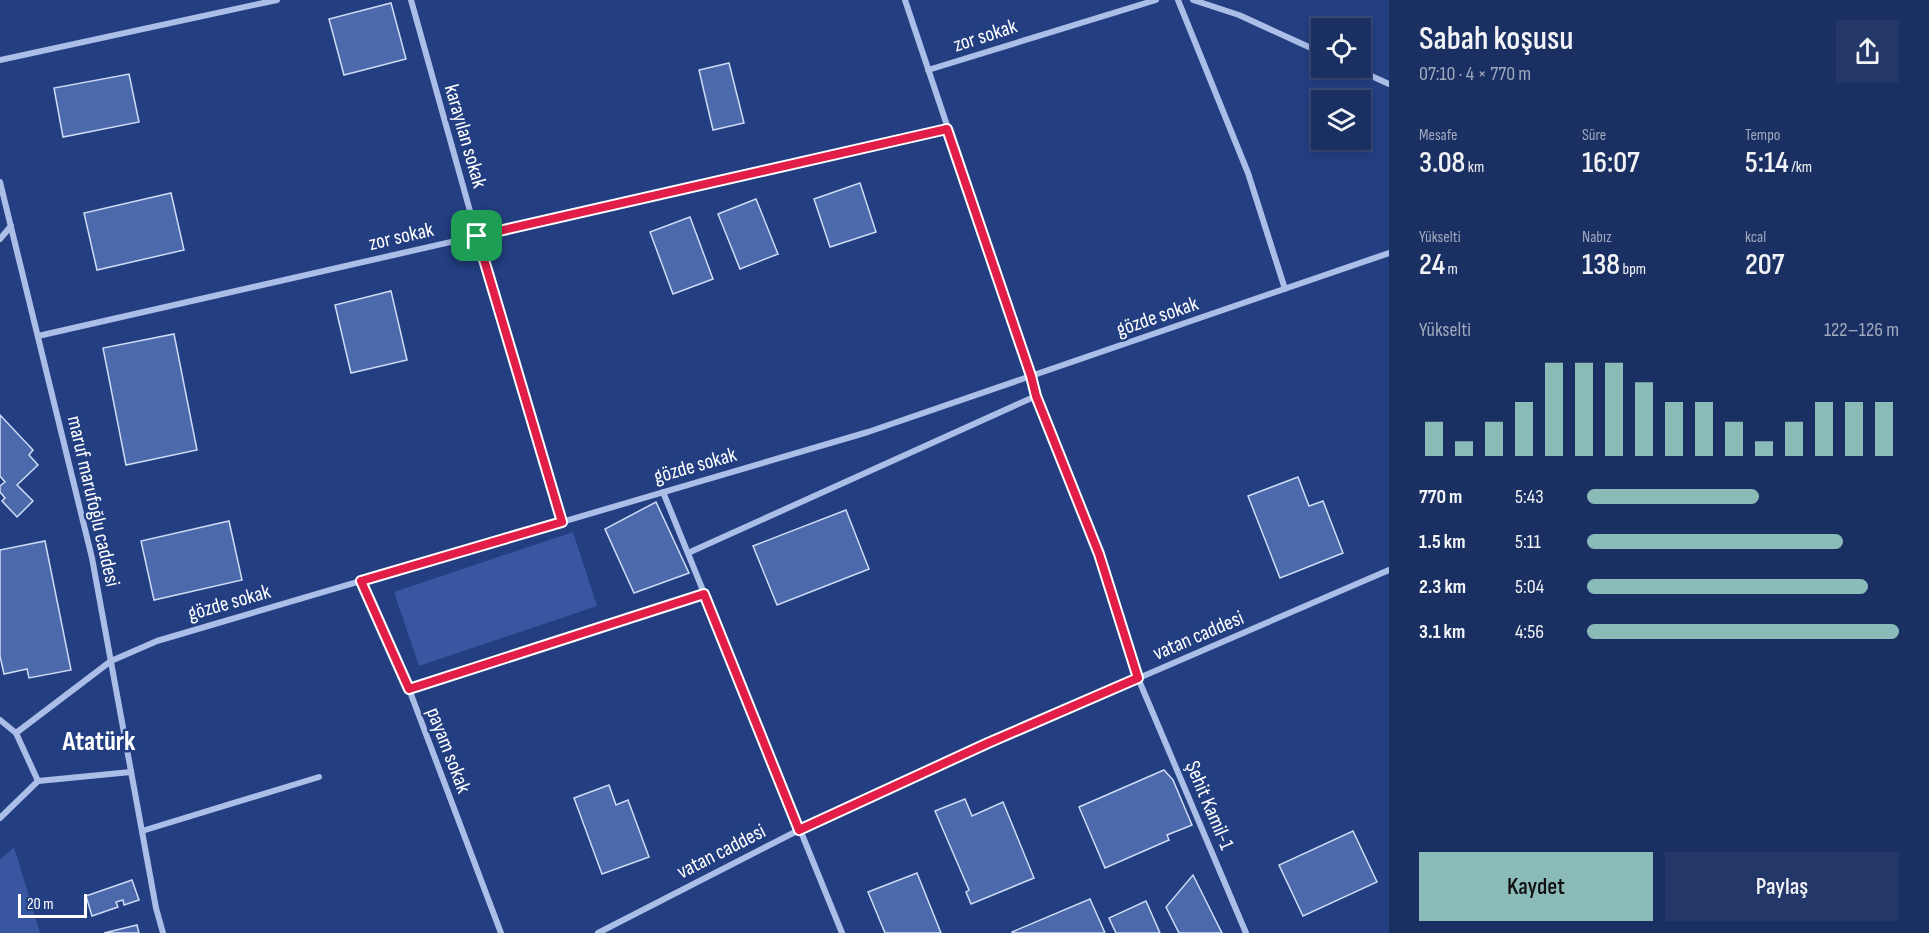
<!DOCTYPE html>
<html lang="tr">
<head>
<meta charset="utf-8">
<style>
  :root { --surface:#1a2f62; --page:#233768; --text:#f1f3f6; --muted:#9fa9be; --line:#384a77; --accent:#8bbbb9 }
  body { margin:0; font-family:"Sofia Sans Condensed",sans-serif; background:var(--page); color:var(--text); height:100vh; display:flex; flex-direction:column; font-size:22px; white-space:nowrap }
  * { box-sizing:border-box; margin:0 }
  p { font-size:20px; color:var(--muted) }
  .icon { flex:none; width:33px; height:33px; fill:none; stroke:currentColor; stroke-width:2; stroke-linecap:round; stroke-linejoin:round }
  .map { position:relative; flex:1; overflow:hidden }
  .drawer { display:flex; flex-direction:column; background:var(--surface); width:540px }
  .drawer>* { flex:none }
  .fabs { position:absolute; left:1311px; top:18px; display:grid; gap:12px }
  .fabs a { display:grid; place-items:center; width:60px; height:60px; border-radius:0px; background:var(--surface); box-shadow:0 3px 9px #0003,0 0 0 2px var(--line); font-size:30px }
  .scale { position:absolute; left:18px; bottom:15px; width:69px; box-sizing:border-box; padding-left:6px; border:3px solid #fff; border-top:0; font-size:16px; line-height:21px; white-space:nowrap; color:#fff; -webkit-text-stroke:4px #233f82; paint-order:stroke }
  .pin { position:absolute; display:grid; place-items:center; width:51px; height:51px; color:#fff; margin:-26px; border-radius:12px; box-shadow:0 3px 9px #0006 }
  .round { display:grid; place-items:center; flex:none; width:63px; height:63px; border-radius:0px; background:var(--page) }
  .overview { display:flex; align-items:center; justify-content:space-between; height:102px; padding:0 30px }
  h1 { font-size:33px; font-weight:600; line-height:45px }
  .stats { display:grid; grid-template-columns:repeat(3,1fr); gap:9px; height:102px; padding:6px 30px }
  .stats div { display:grid; align-content:center }
  .stats b { font-size:30px; font-weight:600 }
  .stats small { font-size:16px; font-weight:400 }
  .stats p { font-size:16px }
  .chart { height:168px; padding:12px 30px }
  .chart p { display:flex; justify-content:space-between }
  .chart svg { width:100%; height:108px; margin-top:6px; stroke:var(--accent); stroke-width:6 }
  .button { display:flex; gap:12px; margin-top:auto; padding:12px 30px }
  .button a { flex:1; height:69px; border-radius:0px; background:var(--accent); color:#111; font-size:24px; font-weight:600; line-height:69px; text-align:center }
  .button a+a { background:var(--page); color:var(--text) }
  ul { padding:0 30px; list-style:none; font-size:20px }
  li { display:grid; grid-template-columns:96px 72px 1fr; align-items:center; height:45px }
  li i { height:15px; border-radius:8px; background:var(--accent) }
  main { display:flex; flex:1; min-height:0 }
  .map>svg:first-child { display:block }
  .green { fill:#3857a0 }
  .building { fill:#4b69ab; stroke:#cfdbf6; stroke-width:1.5 }
  .lines { fill:none; stroke-linecap:round; stroke-linejoin:round }
  .street { stroke:#abbee8; stroke-width:6 }
  .route-casing { stroke:#fff; stroke-width:12 }
  .route { stroke:#e11d48; stroke-width:8 }
  .labels { text-anchor:middle; stroke-width:5; stroke-linejoin:round; paint-order:stroke }
  .street-label { font-size:21px; fill:#fff; stroke:#233f82 }
  .district-label { font-size:27px; font-weight:bold; fill:#fff; stroke:#233f82 }
</style>
</head>
<body>
<main>
<div class="map">
<svg width="1389" height="933" viewBox="0 0 1389 933">
  <rect width="100%" height="100%" fill="#233f82"/>
  <!-- green -->
  <g class="green">
    <polygon points="573,532 597,606 419,666 394,592"/>
    <polygon points="14,847 40,933 0,933 0,860"/>
  </g>
  <!-- building -->
  <g class="building">
    <polygon points="391,3 406,59 344,75 329,19"/>
    <polygon points="729,63 744,123 713,130 699,70"/>
    <polygon points="129,74 139,122 63,137 54,88"/>
    <polygon points="860,183 876,232 830,247 814,199"/>
    <polygon points="171,193 184,250 97,270 84,213"/>
    <polygon points="756,199 778,254 740,269 718,214"/>
    <polygon points="690,217 713,279 673,294 650,232"/>
    <polygon points="391,291 407,360 351,373 335,305"/>
    <polygon points="174,334 197,450 126,465 103,348"/>
    <polygon points="0,415 33,450 29,455 38,465 17,485 33,501 17,517 2,501 5,498 0,492 0,486 5,482 0,476"/>
    <polygon points="1298,477 1309,506 1323,501 1343,553 1280,578 1248,496"/>
    <polygon points="656,502 689,573 634,593 605,529"/>
    <polygon points="846,510 869,569 777,605 753,546"/>
    <polygon points="229,521 242,580 154,600 141,541"/>
    <polygon points="45,541 71,670 29,678 27,669 4,674 0,656 0,550"/>
    <polygon points="1164,770 1173,780 1192,825 1167,835 1169,840 1105,868 1079,807"/>
    <polygon points="609,785 616,805 628,800 649,857 602,874 574,798"/>
    <polygon points="965,799 972,816 1003,802 1034,878 971,904 966,892 969,890 935,811"/>
    <polygon points="1353,831 1377,882 1303,916 1279,865"/>
    <polygon points="917,873 941,933 885,933 868,892"/>
    <polygon points="1193,875 1222,933 1179,933 1166,907"/>
    <polygon points="132,880 139,900 124,905 123,900 116,902 118,907 92,916 86,896"/>
    <polygon points="1090,899 1105,933 1013,933 1012,932"/>
    <polygon points="1146,901 1160,933 1116,933 1109,918"/>
    <polygon points="137,925 139,933 104,933"/>
  </g>
  <g class="lines">
    <!-- street -->
    <g class="street">
      <polyline points="411,0 477,236 562,521"/>
      <polyline points="905,0 1031,376 1036,396 1099,554 1138,678 1246,933"/>
      <polyline points="1178,0 1248,173 1285,289"/>
      <polyline points="1193,0 1239,15 1322,53"/>
      <polyline points="0,60 277,0"/>
      <polyline points="1354,68 1389,84"/>
      <polyline points="928,70 1156,0"/>
      <polyline points="0,182 92,558 156,908 163,933"/>
      <polyline points="0,239 11,226"/>
      <polyline points="38,336 947,129"/>
      <polyline points="663,492 842,933"/>
      <polyline points="688,553 1036,396"/>
      <polyline points="361,581 409,689 501,933"/>
      <polyline points="409,689 704,594"/>
      <polyline points="0,720 16,733"/>
      <polyline points="38,781 131,772"/>
      <polyline points="0,818 38,781 16,733 111,661 157,641 868,432 1389,253"/>
      <polyline points="142,831 319,777"/>
      <polyline points="598,933 799,830 988,743 1389,570"/>
    </g>
  </g>
  <g class="lines">
    <!-- route casing -->
    <g class="route-casing">
      <polygon id="route" points="947,129 1031,376 1036,396 1099,554 1138,678 988,743 799,830 704,594 409,689 361,581 562,522 477,236"/>
    </g>
    <!-- route -->
    <use href="#route" class="route"/>
  </g>
  <g class="labels">
    <!-- street labels -->
    <g class="street-label">
      <text transform="translate(985 35) rotate(-18)" y="7">zor sokak</text>
      <text transform="translate(466 136) rotate(74)" y="7">karayılan sokak</text>
      <text transform="translate(401 236) rotate(-13)" y="7">zor sokak</text>
      <text transform="translate(1157 316) rotate(-19)" y="7">gözde sokak</text>
      <text transform="translate(695 465) rotate(-16)" y="7">gözde sokak</text>
      <text transform="translate(94 501) rotate(77)" y="7">maruf marufoğlu caddesi</text>
      <text transform="translate(229 602) rotate(-16)" y="7">gözde sokak</text>
      <text transform="translate(1198 635) rotate(-23)" y="7">vatan caddesi</text>
      <text transform="translate(449 750) rotate(69)" y="7">payam sokak</text>
      <text transform="translate(1210 805) rotate(67)" y="7">Şehit Kamil-1</text>
      <text transform="translate(721 851) rotate(-27)" y="7">vatan caddesi</text>
    </g>
    <!-- district labels -->
    <g class="district-label">
      <text x="99" y="750">Atatürk</text>
    </g>
  </g>
</svg>
<div class="fabs">
<a><svg class="icon" aria-label="locate" viewBox="0 0 24 24"><circle cx="12" cy="12" r="6"/><path d="M12 2v4M12 18v4M2 12h4M18 12h4"/></svg></a>
<a><svg class="icon" aria-label="layers" viewBox="0 0 24 24"><path d="M12 4l9 5-9 5-9-5zM3 14l9 5 9-5"/></svg></a>
</div>
<div class="scale">20 m</div>
<div class="pin" style="left:477px;top:236px;background:#1e9e55"><svg class="icon" aria-label="arrive" viewBox="0 0 24 24"><path d="M6 21V4h12l-3 4 3 4H6"/></svg></div>
</div>
<section class="drawer">
<div class="overview"><div><h1>Sabah koşusu</h1><p>07:10 · 4 × 770 m</p></div><a class="round"><svg class="icon" aria-label="share" viewBox="0 0 24 24"><path d="M12 15V3M7 8l5-5 5 5M5 13v7h14v-7"/></svg></a></div>
<div class="stats">
<div><p>Mesafe</p><b>3.08<small> km</small></b></div>
<div><p>Süre</p><b>16:07</b></div>
<div><p>Tempo</p><b>5:14<small> /km</small></b></div>
</div>
<div class="stats">
<div><p>Yükselti</p><b>24<small> m</small></b></div>
<div><p>Nabız</p><b>138<small> bpm</small></b></div>
<div><p>kcal</p><b>207</b></div>
</div>
<div class="chart"><p><span>Yükselti</span>122–126 m</p>
<svg viewBox="0 0 160 44" preserveAspectRatio="none"><path d="M5 44V30M15 44V38M25 44V30M35 44V22M45 44V6M55 44V6M65 44V6M75 44V14M85 44V22M95 44V22M105 44V30M115 44V38M125 44V30M135 44V22M145 44V22M155 44V22"/></svg>
</div>
<ul>
<li><b>770 m</b>5:43<i style="width:55%"></i></li>
<li><b>1.5 km</b>5:11<i style="width:82%"></i></li>
<li><b>2.3 km</b>5:04<i style="width:90%"></i></li>
<li><b>3.1 km</b>4:56<i style="width:100%"></i></li>
</ul>
<div class="button"><a>Kaydet</a><a>Paylaş</a></div>
</section>
</main>
</body>
</html>
